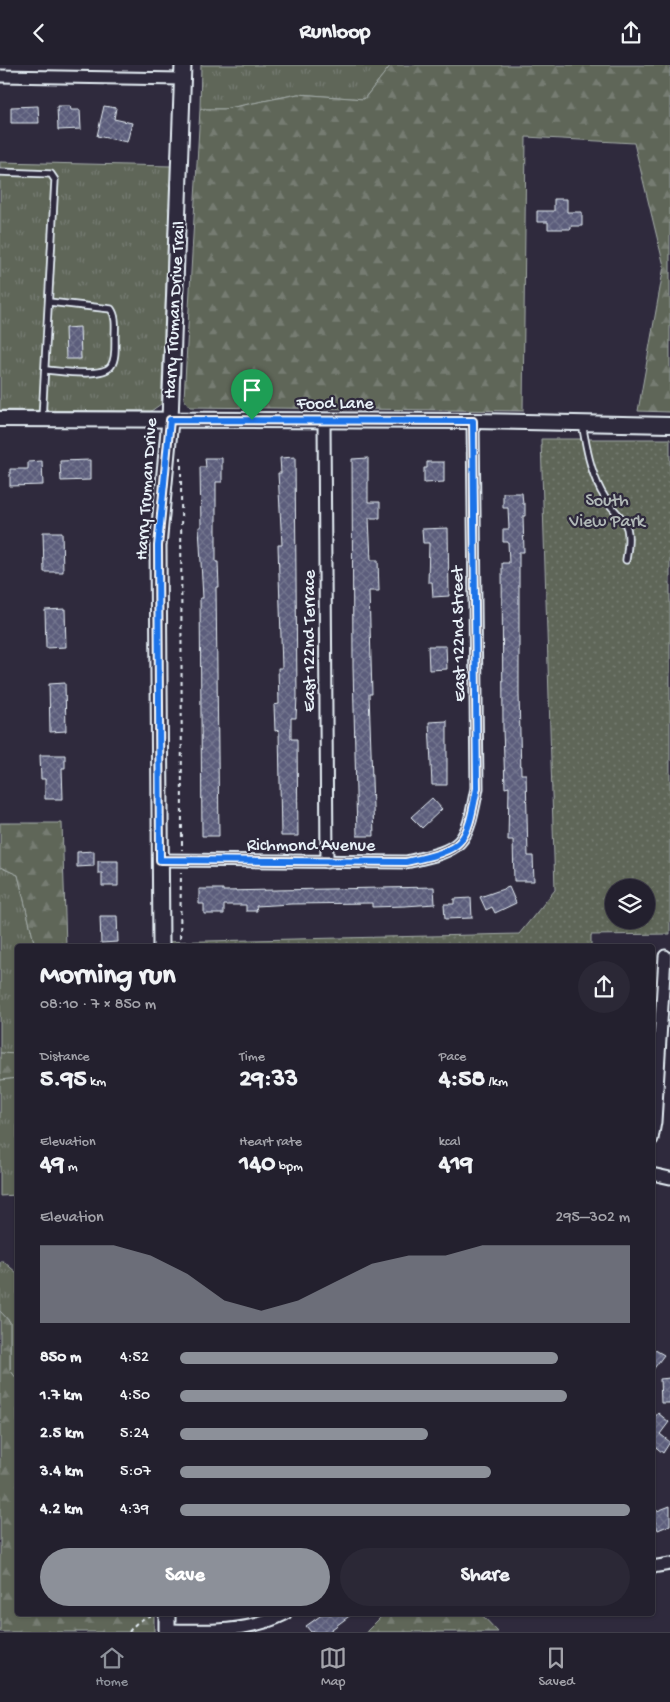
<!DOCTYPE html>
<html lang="en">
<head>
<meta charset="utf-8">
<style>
  :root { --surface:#23202e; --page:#2b2836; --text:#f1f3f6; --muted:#a3a3aa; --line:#403e4a; --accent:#8c9099 }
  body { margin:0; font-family:"Gochi Hand",sans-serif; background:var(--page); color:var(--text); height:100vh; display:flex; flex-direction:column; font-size:19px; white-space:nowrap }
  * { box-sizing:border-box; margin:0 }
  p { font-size:16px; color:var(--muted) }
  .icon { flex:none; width:28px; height:28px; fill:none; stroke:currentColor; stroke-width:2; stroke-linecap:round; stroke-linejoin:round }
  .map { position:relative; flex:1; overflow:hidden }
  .details { position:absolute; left:15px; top:879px; width:640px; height:672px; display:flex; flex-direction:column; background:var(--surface); border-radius:5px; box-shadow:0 1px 4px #0004,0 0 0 1px var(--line) }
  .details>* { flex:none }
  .fabs { position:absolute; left:605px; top:814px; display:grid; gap:10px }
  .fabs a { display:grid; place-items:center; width:50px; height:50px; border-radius:50%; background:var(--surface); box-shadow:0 1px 4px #0004,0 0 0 1px var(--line); font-size:25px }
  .pin { position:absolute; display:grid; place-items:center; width:42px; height:42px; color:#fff; margin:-51px -21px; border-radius:50% 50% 50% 0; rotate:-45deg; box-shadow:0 0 5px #0007 }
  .pin .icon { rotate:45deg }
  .round { display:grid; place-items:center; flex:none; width:52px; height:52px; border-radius:26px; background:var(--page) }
  .summary { display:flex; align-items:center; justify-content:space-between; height:85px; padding:0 25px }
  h1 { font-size:28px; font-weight:800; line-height:38px }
  .metrics { display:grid; grid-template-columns:repeat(3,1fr); gap:8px; height:85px; padding:5px 25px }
  .metrics div { display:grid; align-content:center }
  .metrics b { font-size:25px; font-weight:800 }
  .metrics small { font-size:14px; font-weight:400 }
  .metrics p { font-size:14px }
  .chart { height:140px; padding:10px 25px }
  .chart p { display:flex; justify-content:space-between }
  .chart svg { width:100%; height:90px; margin-top:5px; fill:var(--accent); opacity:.7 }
  .button { display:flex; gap:10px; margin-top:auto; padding:10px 25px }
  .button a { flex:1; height:58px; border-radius:30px; background:var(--accent); color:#fff; font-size:20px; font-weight:800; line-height:58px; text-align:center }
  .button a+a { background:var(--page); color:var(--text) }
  ul { padding:0 25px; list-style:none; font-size:16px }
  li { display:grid; grid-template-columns:80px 60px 1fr; align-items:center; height:38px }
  li i { height:12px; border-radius:6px; background:var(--accent) }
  header { display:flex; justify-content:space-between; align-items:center; height:65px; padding:0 25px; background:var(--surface); font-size:22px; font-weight:800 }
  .tabs { display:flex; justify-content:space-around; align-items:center; height:70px; border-top:1px solid var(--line); background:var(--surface); font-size:14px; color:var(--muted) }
  .tabs a { display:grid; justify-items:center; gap:2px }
  .tabs .active { color:var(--accent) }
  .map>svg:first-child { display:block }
  .grass { fill:url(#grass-tufts); stroke:#a4aca8 }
  .forest { fill:url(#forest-firs); stroke:#a4aca8 }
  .park { fill:url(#park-dots); stroke:#a4aca8; fill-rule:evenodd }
  .building { fill:url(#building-cross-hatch); stroke:#e8f1f8 }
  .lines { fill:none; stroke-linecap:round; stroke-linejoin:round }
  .service-casing { stroke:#e8f1f8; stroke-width:9 }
  .minor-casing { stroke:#e8f1f8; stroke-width:15 }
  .tertiary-casing { stroke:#e8f1f8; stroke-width:18 }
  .secondary-casing { stroke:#e8f1f8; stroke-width:19 }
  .path { stroke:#e8f1f8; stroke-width:2; stroke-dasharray:4 4; stroke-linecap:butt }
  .service { stroke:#2f2a3d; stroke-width:5.5 }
  .minor { stroke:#2f2a3d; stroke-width:11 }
  .tertiary { stroke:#2f2a3d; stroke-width:14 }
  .secondary { stroke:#2f2a3d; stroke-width:15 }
  .route-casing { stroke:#fff; stroke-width:10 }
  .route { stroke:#1a73e8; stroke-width:6 }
  .labels { text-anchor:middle; stroke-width:4.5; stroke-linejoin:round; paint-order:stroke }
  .street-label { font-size:18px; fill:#e8f1f8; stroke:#2f2a3d }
  .park-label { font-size:18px; fill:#b1b9b8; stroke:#2f2a3d }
</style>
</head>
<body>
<header><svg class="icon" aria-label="back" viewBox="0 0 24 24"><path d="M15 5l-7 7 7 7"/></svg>Runloop<svg class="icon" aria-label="share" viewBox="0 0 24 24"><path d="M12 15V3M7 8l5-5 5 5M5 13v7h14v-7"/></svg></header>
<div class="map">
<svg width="670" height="1567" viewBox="0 0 670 1567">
  <defs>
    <pattern id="grass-tufts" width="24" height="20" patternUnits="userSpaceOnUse" patternTransform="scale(1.25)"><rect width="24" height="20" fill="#5f6659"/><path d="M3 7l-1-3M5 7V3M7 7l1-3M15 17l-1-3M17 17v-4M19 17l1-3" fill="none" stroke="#767c72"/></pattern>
    <pattern id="forest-firs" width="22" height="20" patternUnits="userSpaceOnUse" patternTransform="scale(1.25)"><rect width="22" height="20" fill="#5f6659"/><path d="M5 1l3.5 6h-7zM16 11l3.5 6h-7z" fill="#767c72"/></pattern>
    <pattern id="park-dots" width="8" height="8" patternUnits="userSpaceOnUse" patternTransform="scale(1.25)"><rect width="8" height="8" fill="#5f6659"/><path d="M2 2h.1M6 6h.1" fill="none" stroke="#767c72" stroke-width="1.8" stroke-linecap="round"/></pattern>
    <pattern id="building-cross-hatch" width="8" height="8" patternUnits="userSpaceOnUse" patternTransform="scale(1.25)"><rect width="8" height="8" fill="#5b5d7b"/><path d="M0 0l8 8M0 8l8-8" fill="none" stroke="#73758e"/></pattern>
  </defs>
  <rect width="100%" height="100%" fill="#2f2a3d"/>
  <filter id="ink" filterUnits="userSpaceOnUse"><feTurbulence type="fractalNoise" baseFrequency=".02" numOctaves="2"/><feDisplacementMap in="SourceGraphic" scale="10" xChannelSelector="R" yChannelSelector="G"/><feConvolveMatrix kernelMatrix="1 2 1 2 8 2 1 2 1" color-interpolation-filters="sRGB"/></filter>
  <g filter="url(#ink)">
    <!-- grass -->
    <g class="grass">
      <polygon points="201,0 391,0 364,34 298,29 224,44 200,44"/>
      <polygon points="0,97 171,101 161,339 151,346 0,345"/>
      <polygon points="0,802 18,810 35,881 18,881 17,989 0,988"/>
      <polygon points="17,1013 17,1130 0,1131 0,1015"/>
      <polygon points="0,1196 3,1196 17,1208 17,1314 10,1305 10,1257 0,1246"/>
    </g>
    <!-- forest -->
    <g class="forest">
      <polygon points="391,0 670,0 670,347 638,346 664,201 634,78 526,72 523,346 190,342 184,334 200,44 224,44 298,29 364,34"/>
      <polygon points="0,758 62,758 66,881 35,881 18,810 0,802"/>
      <polygon points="0,988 17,989 17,1013 0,1015"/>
      <polygon points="0,1246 10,1257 10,1305 17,1314 18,1549 154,1549 154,1567 0,1567"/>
      <polygon points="384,1549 481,1549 498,1567 366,1567"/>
    </g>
    <!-- park -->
    <path class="park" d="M541,374H670V869L591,870V881H161V877L519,869L555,825ZM614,822H646V855H614Z"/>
    <!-- building -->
    <g class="building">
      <polygon points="38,41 39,58 11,58 11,42"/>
      <polygon points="57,41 70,41 71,45 80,45 81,64 58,65"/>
      <polygon points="104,41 116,43 114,54 132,58 127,77 97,71"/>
      <polygon points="554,134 567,134 567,147 582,147 582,161 571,161 571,164 548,164 548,157 537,157 537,146 554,146"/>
      <polygon points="80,262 81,294 66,294 65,263"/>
      <polygon points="295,392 297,631 296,653 291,653 291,674 297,674 298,771 281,771 279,665 275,666 274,640 279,639 278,603 282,603 278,480 282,480 278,408 281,408 280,393"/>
      <polygon points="205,393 222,393 222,417 216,417 216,497 218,497 219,522 216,522 219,771 202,771 200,533 203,533 199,462 201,462 200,402 206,402"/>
      <polygon points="368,393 368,437 380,437 380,453 369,453 371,495 378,495 379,526 369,526 372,629 369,629 374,771 357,771 353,602 352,394"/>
      <polygon points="90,395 90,415 61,416 60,396"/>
      <polygon points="42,396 43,420 10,421 10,404 28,404 28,397"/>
      <polygon points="427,397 444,397 444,417 424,418 424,403 427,403"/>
      <polygon points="503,428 522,428 523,439 525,439 525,451 523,451 524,487 519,487 519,629 521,709 526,709 528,791 533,791 534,816 514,816 513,775 508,775 509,722 505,723 503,664 502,498 509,498 508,477 503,477 503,464 509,464 508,443 503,443"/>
      <polygon points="448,463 449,531 433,532 432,517 428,517 429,478 423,478 422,464"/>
      <polygon points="43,467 62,467 63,507 44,507"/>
      <polygon points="65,544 66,582 46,583 45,545"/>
      <polygon points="428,581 446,581 447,604 429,605"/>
      <polygon points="65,618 66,666 50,667 49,619"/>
      <polygon points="447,656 447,720 432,720 429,657"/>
      <polygon points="40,690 65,690 65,703 62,703 63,734 45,734 45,714 41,714"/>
      <polygon points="432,733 442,744 422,763 411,752"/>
      <polygon points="94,786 94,801 77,802 77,787"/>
      <polygon points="98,796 118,796 118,821 102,821 102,808 98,808"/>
      <polygon points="434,822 435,839 405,841 372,842 372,838 291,839 256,841 257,846 246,846 246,840 224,840 224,849 204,849 204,839 199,839 199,824 223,824 223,826"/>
      <polygon points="509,822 516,838 495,848 492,842 486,845 480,832"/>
      <polygon points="471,833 472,853 445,854 444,839 454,839 454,834"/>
      <polygon points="100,851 117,851 118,877 101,878"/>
      <polygon points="652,1283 664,1290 652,1306"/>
      <polygon points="670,1313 670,1338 661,1338 660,1314"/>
      <polygon points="658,1348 669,1357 660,1369 670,1377 663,1388 652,1379 652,1356"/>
      <polygon points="670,1441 670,1460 658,1465 652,1448"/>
      <polygon points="323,1549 352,1549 328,1567 311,1567 306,1561"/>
    </g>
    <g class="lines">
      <!-- service casing -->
      <g class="service-casing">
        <g id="service">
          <polyline points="0,107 51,109 55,115 42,354"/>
          <path d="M46,305C59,306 103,313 111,301C116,294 115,282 115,274C115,264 117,252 111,244L49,237"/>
          <path d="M582,358C586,381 590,405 601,426C619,460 634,447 626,495"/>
        </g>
      </g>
      <!-- minor casing -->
      <g class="minor-casing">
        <g id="minor">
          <polyline points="0,11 182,14"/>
          <polyline points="324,355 327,797"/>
          <path d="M160,795L406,797C465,784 466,781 477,723L473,356"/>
          <polyline points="652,1074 655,1057 665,891"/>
          <polyline points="652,1109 670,1113"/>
          <polyline points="652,1502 670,1499"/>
          <path d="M167,1565C208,1566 249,1567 285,1549"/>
        </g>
      </g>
      <!-- tertiary casing -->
      <g class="tertiary-casing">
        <polyline id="tertiary" points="0,354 473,356 670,360"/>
      </g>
      <!-- secondary casing -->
      <g class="secondary-casing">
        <g id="secondary">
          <polyline points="161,881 158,481 170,355 183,0"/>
          <polyline points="167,1549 167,1567"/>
        </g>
      </g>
      <!-- path -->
      <g class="path">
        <polyline points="181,392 182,785"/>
        <polyline points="180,881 181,807"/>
        <path d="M129,1567C135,1558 143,1552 154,1550"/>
      </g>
      <!-- service -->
      <use href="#service" class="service"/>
      <!-- minor -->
      <use href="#minor" class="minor"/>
      <!-- tertiary -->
      <use href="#tertiary" class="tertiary"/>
      <!-- secondary -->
      <use href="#secondary" class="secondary"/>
    </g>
  </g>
  <g class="lines" filter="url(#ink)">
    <!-- route casing -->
    <g class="route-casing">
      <path id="route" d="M170,355L473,356L477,723C466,781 465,784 406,797L160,795L158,481Z"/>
    </g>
    <!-- route -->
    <use href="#route" class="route"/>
  </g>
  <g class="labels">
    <!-- street labels -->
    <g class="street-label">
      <text transform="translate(173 245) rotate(-87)" y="6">Harry Truman Drive Trail</text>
      <text x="335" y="343">Food Lane</text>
      <text transform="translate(145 424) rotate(-86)" y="6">Harry Truman Drive</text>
      <text transform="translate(457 569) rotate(-91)" y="6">East 122nd Street</text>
      <text transform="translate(308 576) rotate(-90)" y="6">East 122nd Terrace</text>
      <text x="311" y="785">Richmond Avenue</text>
    </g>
    <!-- park labels -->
    <g class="park-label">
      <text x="607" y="440">South<tspan x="607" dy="21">View Park</tspan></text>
    </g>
  </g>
</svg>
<div class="fabs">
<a><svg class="icon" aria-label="layers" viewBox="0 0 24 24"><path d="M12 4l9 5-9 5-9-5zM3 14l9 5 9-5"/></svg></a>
</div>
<div class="pin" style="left:252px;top:355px;background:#1e9e55"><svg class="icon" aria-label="arrive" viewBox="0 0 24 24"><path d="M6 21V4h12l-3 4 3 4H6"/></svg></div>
<section class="details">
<div class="summary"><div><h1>Morning run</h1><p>08:10 · 7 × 850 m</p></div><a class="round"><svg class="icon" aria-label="share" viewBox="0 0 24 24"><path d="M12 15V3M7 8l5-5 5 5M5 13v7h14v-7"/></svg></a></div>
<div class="metrics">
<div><p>Distance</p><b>5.95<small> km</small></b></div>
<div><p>Time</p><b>29:33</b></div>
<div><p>Pace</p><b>4:58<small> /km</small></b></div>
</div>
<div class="metrics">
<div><p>Elevation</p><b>49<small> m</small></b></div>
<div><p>Heart rate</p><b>140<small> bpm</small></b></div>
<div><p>kcal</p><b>419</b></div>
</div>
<div class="chart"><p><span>Elevation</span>295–302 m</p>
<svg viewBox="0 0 160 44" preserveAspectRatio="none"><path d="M0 44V6L10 6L20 6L30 11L40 20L50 33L60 38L70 33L80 24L90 15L100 11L110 11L120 6L130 6L140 6L150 6L160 6V44z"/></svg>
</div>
<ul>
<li><b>850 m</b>4:52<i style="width:84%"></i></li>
<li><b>1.7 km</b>4:50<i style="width:86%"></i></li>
<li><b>2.5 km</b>5:24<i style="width:55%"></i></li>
<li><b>3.4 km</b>5:07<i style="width:69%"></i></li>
<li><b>4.2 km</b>4:39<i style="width:100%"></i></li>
</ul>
<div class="button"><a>Save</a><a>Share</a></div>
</section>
</div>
<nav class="tabs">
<a class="active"><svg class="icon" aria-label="home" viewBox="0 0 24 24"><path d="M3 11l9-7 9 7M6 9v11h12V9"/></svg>Home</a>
<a><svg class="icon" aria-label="map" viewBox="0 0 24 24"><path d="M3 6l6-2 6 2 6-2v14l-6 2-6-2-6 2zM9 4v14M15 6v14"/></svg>Map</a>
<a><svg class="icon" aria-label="saved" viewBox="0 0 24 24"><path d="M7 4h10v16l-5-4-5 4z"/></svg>Saved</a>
</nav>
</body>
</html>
